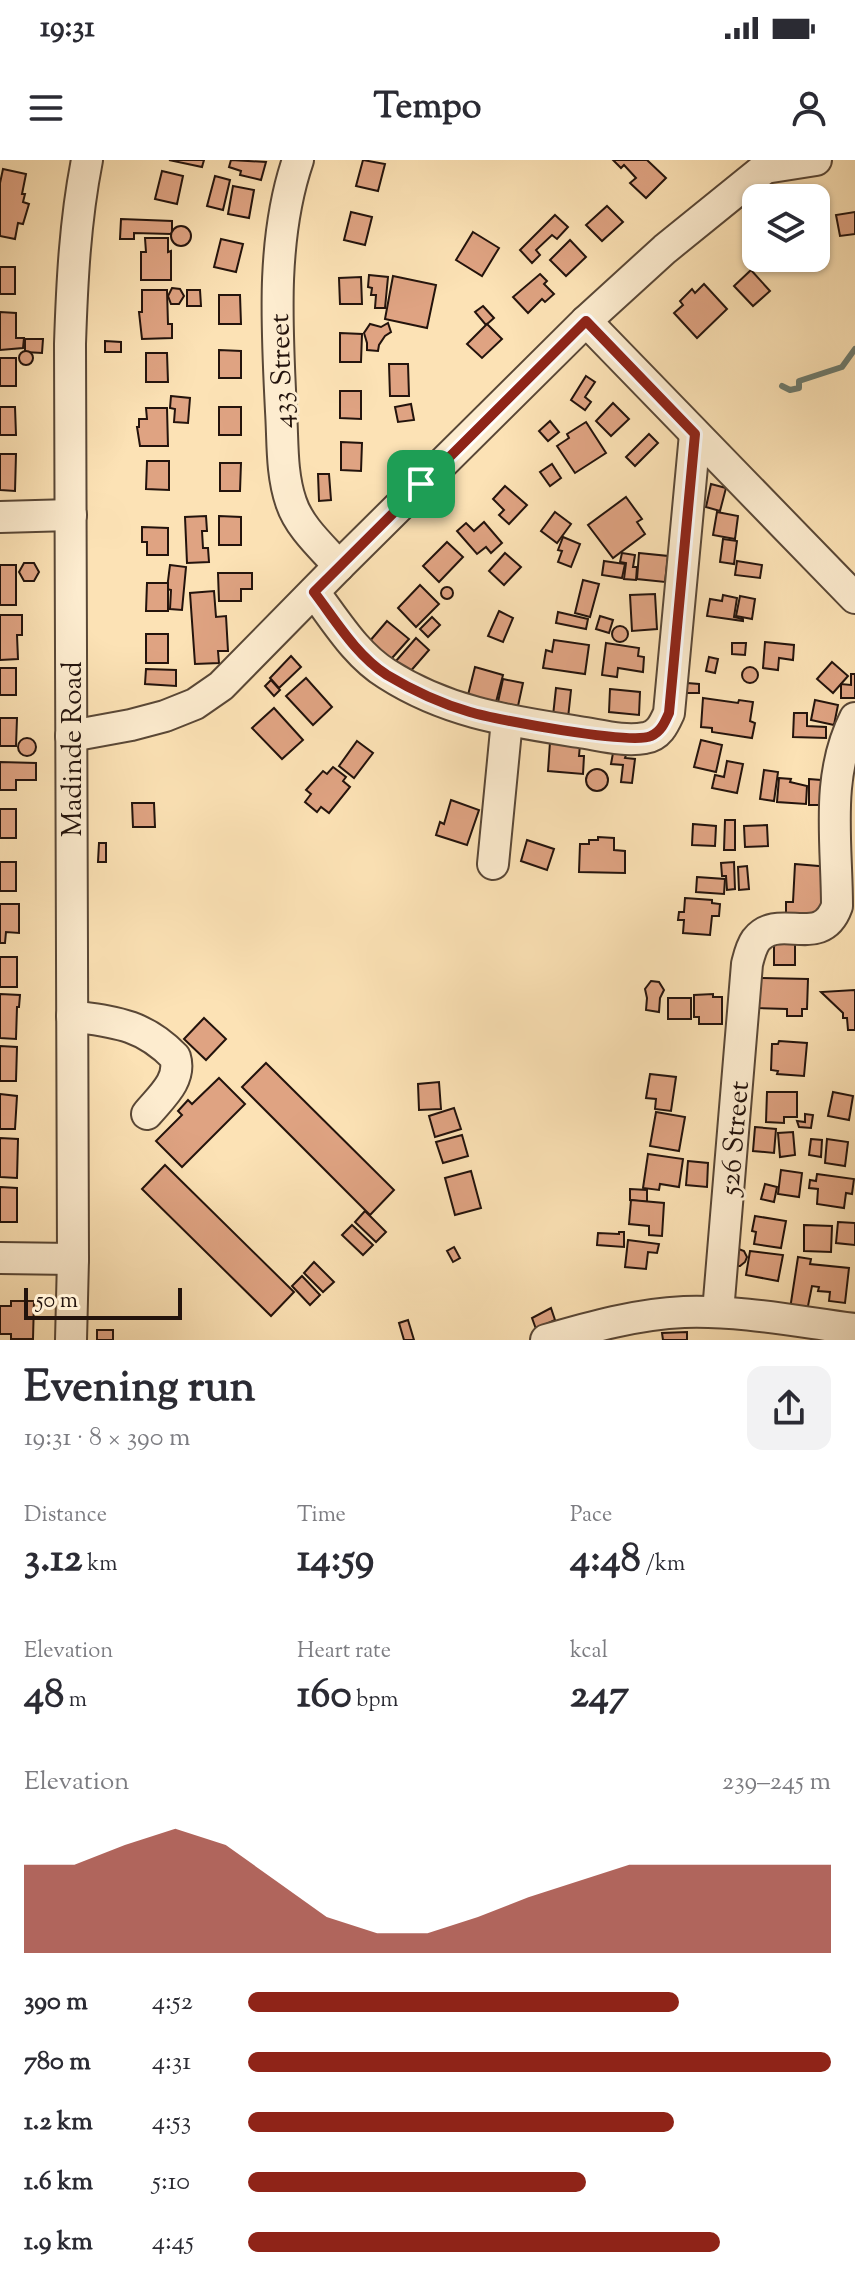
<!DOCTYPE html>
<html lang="en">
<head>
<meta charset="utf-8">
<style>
  :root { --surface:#fff; --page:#f2f2f3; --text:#2b2b33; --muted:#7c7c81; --accent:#8f2418 }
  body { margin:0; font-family:"Sorts Mill Goudy",serif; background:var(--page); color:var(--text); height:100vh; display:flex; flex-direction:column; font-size:30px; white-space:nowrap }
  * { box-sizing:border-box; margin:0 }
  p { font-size:26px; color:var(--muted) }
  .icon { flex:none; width:44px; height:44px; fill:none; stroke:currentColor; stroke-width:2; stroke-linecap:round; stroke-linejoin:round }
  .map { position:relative; height:1180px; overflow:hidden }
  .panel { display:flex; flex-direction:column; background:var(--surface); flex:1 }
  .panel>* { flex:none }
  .controls { position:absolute; left:742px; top:24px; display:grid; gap:16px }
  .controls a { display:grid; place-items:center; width:88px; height:88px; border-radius:16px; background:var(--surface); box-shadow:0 2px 6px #0004; font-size:40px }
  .scale { position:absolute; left:24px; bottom:20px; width:158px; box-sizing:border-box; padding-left:8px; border:4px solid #23130c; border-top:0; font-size:22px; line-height:28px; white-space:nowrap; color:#23130c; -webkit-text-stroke:6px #fdeccf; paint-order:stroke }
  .pin { position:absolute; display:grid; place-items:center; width:68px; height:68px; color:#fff; margin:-34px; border-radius:16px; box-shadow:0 4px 12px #0006 }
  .round { display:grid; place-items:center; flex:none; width:84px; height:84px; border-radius:16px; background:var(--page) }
  .head { display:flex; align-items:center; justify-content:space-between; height:136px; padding:0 24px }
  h1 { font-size:44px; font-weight:700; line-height:60px }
  .stats { display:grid; grid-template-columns:repeat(3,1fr); gap:12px; height:136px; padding:8px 24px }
  .stats div { display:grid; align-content:center }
  .stats b { font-size:40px; font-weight:700 }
  .stats small { font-size:22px; font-weight:400 }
  .stats p { font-size:22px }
  .chart { height:224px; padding:16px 24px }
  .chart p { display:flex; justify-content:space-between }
  .chart svg { width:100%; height:144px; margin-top:8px; fill:var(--accent); opacity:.7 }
  ul { padding:0 24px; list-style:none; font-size:26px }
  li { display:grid; grid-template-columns:128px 96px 1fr; align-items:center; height:60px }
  li i { height:20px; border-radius:10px; background:var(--accent) }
  .status { display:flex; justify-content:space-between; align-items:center; height:56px; padding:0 40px; background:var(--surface); direction:ltr }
  .status svg { height:22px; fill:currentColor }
  header { display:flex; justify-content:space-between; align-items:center; height:104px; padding:0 24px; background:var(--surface); font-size:36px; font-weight:700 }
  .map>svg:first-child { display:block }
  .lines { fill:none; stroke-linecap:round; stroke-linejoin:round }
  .stream { stroke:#6d7a6d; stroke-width:6 }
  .building { fill:#dfa382; stroke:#23130c; stroke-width:2 }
  .minor-casing { stroke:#594736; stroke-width:34 }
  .minor { stroke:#fdeccf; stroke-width:30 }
  .route-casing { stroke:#fff; stroke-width:16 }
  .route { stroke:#8f2418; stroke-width:10 }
  .labels { text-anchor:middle; stroke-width:6; stroke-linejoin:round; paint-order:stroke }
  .street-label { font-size:28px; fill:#23130c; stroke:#fdeccf }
</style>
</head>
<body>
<div class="status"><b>19:31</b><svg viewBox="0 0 49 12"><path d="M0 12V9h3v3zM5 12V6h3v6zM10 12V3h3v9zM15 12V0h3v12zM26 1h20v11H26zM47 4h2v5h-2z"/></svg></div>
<header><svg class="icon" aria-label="menu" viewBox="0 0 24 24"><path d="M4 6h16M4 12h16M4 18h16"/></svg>Tempo<svg class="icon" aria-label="person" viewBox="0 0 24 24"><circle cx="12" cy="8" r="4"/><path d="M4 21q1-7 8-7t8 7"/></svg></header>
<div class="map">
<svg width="855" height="1180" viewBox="0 0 855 1180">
  <rect width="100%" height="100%" fill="#fce2b5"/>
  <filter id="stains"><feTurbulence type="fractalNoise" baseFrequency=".0025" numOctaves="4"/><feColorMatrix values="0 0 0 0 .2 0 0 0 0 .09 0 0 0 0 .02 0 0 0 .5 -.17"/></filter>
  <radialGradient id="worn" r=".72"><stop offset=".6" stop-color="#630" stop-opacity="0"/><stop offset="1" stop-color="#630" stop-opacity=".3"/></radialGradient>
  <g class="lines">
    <!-- stream -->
    <polyline class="stream" points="782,226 790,230 799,228 799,221 842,207 855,189"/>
  </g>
  <!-- building -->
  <g class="building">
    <polygon points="169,0 204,0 202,7"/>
    <polygon points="231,0 266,2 261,20 240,15 241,11 229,7"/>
    <polygon points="363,0 385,4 378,31 356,26"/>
    <polygon points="613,0 647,0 666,18 646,38 630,23 636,18 624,5 621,8"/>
    <polygon points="3,9 26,14 22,34 25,34 23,42 29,44 23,64 18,63 15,79 0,76 0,23"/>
    <polygon points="162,11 183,16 177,44 155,39"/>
    <polygon points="215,16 230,20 223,50 207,46"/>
    <polygon points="233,26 254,30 249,58 228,54"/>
    <polygon points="607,46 623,62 602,81 586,65"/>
    <polygon points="351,52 372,57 365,85 344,80"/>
    <polygon points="855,52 855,74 840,76 836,55"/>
    <polygon points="555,55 568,67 557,79 552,75 536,90 540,95 532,103 520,90"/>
    <polygon points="121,59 172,61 172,72 171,74 134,73 134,79 120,79"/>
    <circle cx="181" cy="76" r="10"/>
    <polygon points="473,72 499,88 482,116 456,100"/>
    <polygon points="145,78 168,78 168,92 171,91 171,120 141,120 141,92 146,92"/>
    <polygon points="221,79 243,84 236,112 214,107"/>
    <polygon points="570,80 586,97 566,116 550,100"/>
    <rect x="0" y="107" width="15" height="27"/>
    <polygon points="751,110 770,131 753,146 734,126"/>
    <polygon points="540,114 547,121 544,124 554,134 545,142 542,139 528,153 513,137"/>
    <polygon points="369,115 388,117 385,148 375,148 376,135 371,135 372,128 368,127"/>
    <polygon points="393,116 436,125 427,168 385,159"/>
    <polygon points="361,117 362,144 340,144 339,118"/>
    <polygon points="704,124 727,149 697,178 674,153 683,145 680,141 692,129 695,133"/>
    <polygon points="172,128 180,129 184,136 179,144 171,144 168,136"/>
    <polygon points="142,130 167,130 168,164 172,164 172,178 142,179 139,152 142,152"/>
    <polygon points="187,130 200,130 201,146 187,146"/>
    <polygon points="219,135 240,135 241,164 219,164"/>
    <polygon points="483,146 494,158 486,165 475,152"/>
    <polygon points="0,152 16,153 16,178 24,178 23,188 0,190"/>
    <polygon points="388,163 391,172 385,176 379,185 378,191 367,190 367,183 364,173 370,164 381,167"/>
    <polygon points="487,164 502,179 482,198 467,184"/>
    <polygon points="340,173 362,174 361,202 340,202"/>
    <polygon points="25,179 43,179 42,193 25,192"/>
    <polygon points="105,181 121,182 121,192 105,192"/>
    <polygon points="219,190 241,191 241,218 219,218"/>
    <circle cx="26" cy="198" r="7"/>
    <polygon points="146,193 167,193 168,222 146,222"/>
    <rect x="0" y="198" width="16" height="28"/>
    <polygon points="389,204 408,204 409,236 390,236"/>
    <polygon points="586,216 595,222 585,237 591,242 585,250 571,240"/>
    <polygon points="340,231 361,231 361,259 340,258"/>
    <polygon points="171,236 190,238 188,263 174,262 175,249 170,248"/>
    <polygon points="613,243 629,259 611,276 596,261"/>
    <polygon points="411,244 414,260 398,262 395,247"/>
    <polygon points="0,247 15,247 16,275 0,275"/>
    <rect x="219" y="247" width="22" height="28"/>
    <polygon points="146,248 167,248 168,286 140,286 137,267 139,267 139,259 147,259"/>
    <polygon points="550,261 559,272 548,281 539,271"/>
    <polygon points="586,262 606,293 575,313 557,286 569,278 567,274"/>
    <polygon points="649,274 658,283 635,306 626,297"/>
    <polygon points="341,282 362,283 361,311 341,310"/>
    <polygon points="0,294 16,294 15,331 0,330"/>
    <polygon points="147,301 169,301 169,330 146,329"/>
    <polygon points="220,303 241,303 240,331 220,331"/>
    <polygon points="552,304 561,318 550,326 540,312"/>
    <polygon points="318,314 329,314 331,340 319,341"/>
    <polygon points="711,324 726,328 720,351 706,347"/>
    <polygon points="505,326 527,345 509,364 499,355 504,350 493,339"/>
    <polygon points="626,337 642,359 637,362 645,374 613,398 588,365"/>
    <polygon points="555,352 571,364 557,383 541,371"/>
    <polygon points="717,352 738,356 735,379 713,375"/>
    <polygon points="206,356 207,371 202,371 203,388 208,388 209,402 187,403 185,357"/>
    <polygon points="219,356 241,357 241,385 219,385"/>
    <polygon points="484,362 502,383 491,393 486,387 477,394 457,371 466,363 474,371"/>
    <polygon points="142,367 168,368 168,395 147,395 147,382 142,382"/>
    <polygon points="563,377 580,384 571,407 558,402 562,391 558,390"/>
    <polygon points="723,379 737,381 734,404 720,402"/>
    <polygon points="447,382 463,397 439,422 423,406"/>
    <polygon points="505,393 521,407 504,425 489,411"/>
    <polygon points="622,393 635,395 633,407 637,407 636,420 624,419 626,403 620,402"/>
    <polygon points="639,393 668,396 665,422 637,419"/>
    <polygon points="604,401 625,404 622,418 602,415"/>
    <polygon points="737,401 762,405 760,418 735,415"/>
    <polygon points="24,403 34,403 39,412 34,421 24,421 19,412"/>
    <rect x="0" y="405" width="16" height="40"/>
    <polygon points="170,405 186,407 182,450 170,449 171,430 167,429"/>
    <polygon points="218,413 252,413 252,429 241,429 241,441 219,441"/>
    <polygon points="583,420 599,424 590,457 575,453"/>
    <polygon points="147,423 168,423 168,451 146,451"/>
    <polygon points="420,425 439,444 416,467 398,448"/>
    <circle cx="447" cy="433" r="6"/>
    <polygon points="214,431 216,457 226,456 228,491 218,491 219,503 195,504 190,433"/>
    <polygon points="655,434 657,469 632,471 630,435"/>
    <polygon points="723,435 737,438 734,457 743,459 743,461 707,456 710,439 722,441"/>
    <polygon points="740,436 755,439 752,459 736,456"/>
    <polygon points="499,451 513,458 503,482 488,476"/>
    <polygon points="558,452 588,459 586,469 556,463"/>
    <polygon points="0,455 22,455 22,475 17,475 18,499 0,500"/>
    <polygon points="600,456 613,460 609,473 596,469"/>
    <polygon points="432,457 440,465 428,477 420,469"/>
    <polygon points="387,461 409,479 384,507 363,489"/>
    <circle cx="620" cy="474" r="8"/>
    <rect x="146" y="474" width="22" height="29"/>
    <polygon points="416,478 429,490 402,521 389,509"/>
    <polygon points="554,480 589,485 585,514 543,508 546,490 552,492"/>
    <polygon points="765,482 794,485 793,500 779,498 778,510 763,508"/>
    <polygon points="606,483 639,488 638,496 644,497 643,512 618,508 617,517 602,515"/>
    <polygon points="732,483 746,483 745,495 732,494"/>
    <polygon points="291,496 301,507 279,528 270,518"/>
    <polygon points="709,497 718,499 715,513 706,511"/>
    <polygon points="832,502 848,516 833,533 817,519"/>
    <circle cx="750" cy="515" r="8"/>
    <polygon points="475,507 503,515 496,542 468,535"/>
    <rect x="0" y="508" width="16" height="27"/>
    <polygon points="146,509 176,510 176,526 145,524"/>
    <polygon points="851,514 855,514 855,538 841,538 841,524 851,525"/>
    <polygon points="306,518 332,547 313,565 286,536"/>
    <polygon points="503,519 523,523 518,546 498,542"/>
    <polygon points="271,520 280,530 274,536 265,526"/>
    <polygon points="687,523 699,524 699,533 687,533"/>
    <polygon points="556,528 571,530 568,558 553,556"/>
    <polygon points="610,529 640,532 639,555 609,552"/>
    <polygon points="703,538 738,543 739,540 753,542 750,561 755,563 752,578 712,572 712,568 701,567"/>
    <polygon points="815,540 838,545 834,565 811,560"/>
    <polygon points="274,548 303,580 282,599 252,568"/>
    <polygon points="794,553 807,553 807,566 826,567 826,578 793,577"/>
    <polygon points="0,558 17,558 16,586 0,586"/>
    <circle cx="27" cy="587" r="9"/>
    <polygon points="701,580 722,585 716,612 694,607"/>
    <polygon points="357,581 373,593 354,618 339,606"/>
    <polygon points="550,582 580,585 579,596 584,596 583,614 548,611"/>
    <polygon points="613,593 626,595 625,598 635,599 632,623 621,622 623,605 611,604"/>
    <polygon points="727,601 743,604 737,633 712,628 715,615 724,617"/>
    <polygon points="0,602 36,603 36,620 16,620 16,630 0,630"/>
    <polygon points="333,607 346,617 343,621 350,627 329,653 321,647 317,652 305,642 311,634 306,630 323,611 327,614"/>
    <circle cx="597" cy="620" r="11"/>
    <polygon points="764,610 778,612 774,641 760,639"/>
    <polygon points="779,618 791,619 790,622 807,626 806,644 777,642"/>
    <polygon points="809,619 821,620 821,645 809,645"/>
    <polygon points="451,640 479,650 467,685 436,675 440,662 444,664"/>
    <polygon points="132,643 154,643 155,667 133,667"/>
    <rect x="0" y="649" width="16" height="29"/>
    <polygon points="725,660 735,660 735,690 724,690"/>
    <polygon points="693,664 716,666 715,686 692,685"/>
    <polygon points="767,665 768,686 745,687 744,666"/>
    <polygon points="598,677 614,678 614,690 625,691 625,713 579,712 580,684 589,684 589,680 598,680"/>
    <polygon points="527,680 554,689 547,710 521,701"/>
    <polygon points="99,683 106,683 106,702 98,702"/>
    <rect x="0" y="702" width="16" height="29"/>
    <polygon points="734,702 735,729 727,730 726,716 722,716 721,703"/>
    <polygon points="795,704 830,707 824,757 786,754 786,742 793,742"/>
    <polygon points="747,706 749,729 739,730 738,707"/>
    <polygon points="697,717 725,719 724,734 696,732"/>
    <polygon points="685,738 712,740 712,743 720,744 719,756 712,756 710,775 683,773 684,760 678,760 679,752 684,752"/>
    <polygon points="0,744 19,744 19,773 6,772 5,783 0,783"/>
    <rect x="774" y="781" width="21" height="24"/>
    <rect x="0" y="797" width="17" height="30"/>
    <polygon points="759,818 808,819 807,849 802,849 802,856 787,856 787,849 758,848"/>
    <polygon points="651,821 659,822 664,830 660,838 659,852 646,850 647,838 645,829"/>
    <polygon points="855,830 855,870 848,870 847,858 843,858 843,853 821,832"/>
    <polygon points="0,834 20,835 19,847 17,847 16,879 0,878"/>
    <polygon points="713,834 713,837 722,837 722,864 699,864 699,857 694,857 694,835"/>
    <rect x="668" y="838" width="23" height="21"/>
    <polygon points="204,858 226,879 206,900 184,879"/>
    <polygon points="779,881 807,883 804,916 777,914 778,911 771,910 772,884 778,884"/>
    <polygon points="0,886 17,887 16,921 0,921"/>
    <polygon points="266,903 394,1030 370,1055 242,927"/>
    <polygon points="650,914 676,917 671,951 655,949 656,939 646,938"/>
    <polygon points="219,918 245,944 182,1007 156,981 182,955 178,951 188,940 192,944"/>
    <polygon points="439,922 441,949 419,950 418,924"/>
    <polygon points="767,932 797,932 797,957 784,957 784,963 766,962"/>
    <polygon points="833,932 853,936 849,960 828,956"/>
    <polygon points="0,934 17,936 15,969 0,969"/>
    <polygon points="454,948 461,969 435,977 429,956"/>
    <polygon points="656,952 685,957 679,991 650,986"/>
    <polygon points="805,954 813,955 811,968 799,967 797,961 805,962"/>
    <polygon points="755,967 776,969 774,993 753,991"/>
    <polygon points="793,972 795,995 780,997 778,973"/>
    <polygon points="462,975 468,996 443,1003 436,982"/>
    <polygon points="0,978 18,979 17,1018 0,1017"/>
    <polygon points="811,979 822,980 821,997 809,995"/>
    <polygon points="827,979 848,982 845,1006 825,1003"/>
    <polygon points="648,994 683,999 679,1027 660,1024 659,1030 643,1028"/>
    <polygon points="688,1001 708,1003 707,1027 686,1025"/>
    <polygon points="165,1005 294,1132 271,1156 142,1029"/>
    <polygon points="781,1010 802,1013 799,1037 778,1034"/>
    <polygon points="471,1011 481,1048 455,1055 445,1018"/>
    <polygon points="817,1014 854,1019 852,1034 846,1033 844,1048 817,1044 818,1029 809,1028 810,1020 816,1021"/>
    <polygon points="765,1024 777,1027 774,1042 761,1039"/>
    <polygon points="0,1027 17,1028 17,1062 0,1062"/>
    <polygon points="630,1029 647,1030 647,1042 630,1040"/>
    <polygon points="631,1040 664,1043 662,1076 649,1075 649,1066 629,1064"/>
    <polygon points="365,1051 386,1072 376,1082 355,1062"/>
    <polygon points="755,1056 786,1061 781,1088 754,1084 756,1072 752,1071"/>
    <polygon points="838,1062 855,1063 855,1085 836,1083"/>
    <polygon points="352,1065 373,1085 363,1095 342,1075"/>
    <polygon points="804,1065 832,1066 831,1092 804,1091"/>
    <polygon points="619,1072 624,1072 624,1087 597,1085 598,1073 619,1074"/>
    <polygon points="628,1080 659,1084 657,1093 648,1092 646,1109 625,1107"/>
    <polygon points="454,1087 460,1098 453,1102 447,1091"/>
    <polygon points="736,1088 744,1091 747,1097 745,1102 740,1106 737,1106"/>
    <polygon points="750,1091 783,1095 778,1121 746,1115"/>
    <polygon points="798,1097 811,1099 810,1104 849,1108 845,1143 829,1141 830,1132 818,1131 819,1127 812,1126 807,1151 790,1149"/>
    <polygon points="314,1102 334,1122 323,1132 304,1113"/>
    <polygon points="302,1116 320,1135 310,1145 292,1126"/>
    <polygon points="11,1141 34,1141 33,1179 11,1179 11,1174 0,1174 0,1146 11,1146"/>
    <polygon points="551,1148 555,1160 536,1169 532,1158"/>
    <polygon points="408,1160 414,1180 404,1180 399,1163"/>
    <rect x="97" y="1170" width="16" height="10"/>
    <polygon points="687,1172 687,1180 663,1180 662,1173"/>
  </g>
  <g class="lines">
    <!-- minor casing -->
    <g class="minor-casing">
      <g id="minor">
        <path d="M298,0C271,79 277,168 281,251C283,281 281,313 291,342C299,367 322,387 339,406"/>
        <polyline points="765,8 816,0"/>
        <polyline points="586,161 855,438"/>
        <polyline points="0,357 71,355"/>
        <path d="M314,432C336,461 356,495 387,514C448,553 509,561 579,572C600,575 624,582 645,578C659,576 664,564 669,553L695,274"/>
        <polyline points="71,576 131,565 165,556 195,544 221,526 339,406 586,161 665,89 765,8 771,0"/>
        <polyline points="493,704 507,560"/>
        <path d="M72,856C115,862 143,864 175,897C182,920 161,937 147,954"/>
        <polyline points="0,1098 73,1099"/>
        <path d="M718,1152L747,804C749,796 751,787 756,780C779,751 821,791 837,746C837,682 825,617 855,558"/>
        <path d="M71,1180L73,1099L70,184C72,122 75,61 87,0"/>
        <path d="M546,1180C591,1167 637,1154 684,1152C741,1150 799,1162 855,1169"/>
      </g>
    </g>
    <!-- minor -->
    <use href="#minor" class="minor"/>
  </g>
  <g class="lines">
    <!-- route casing -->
    <g class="route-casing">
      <path id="route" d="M586,161L695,274L669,553C665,562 661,572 651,576C632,585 496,560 470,552C442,544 412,530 387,515C356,495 336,461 314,432Z"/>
    </g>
    <!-- route -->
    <use href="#route" class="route"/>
  </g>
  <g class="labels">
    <!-- street labels -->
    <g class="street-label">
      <text transform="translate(280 211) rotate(-92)" y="10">433 Street</text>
      <text transform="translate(71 589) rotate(-90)" y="10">Madinde Road</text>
      <text transform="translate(733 978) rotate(-85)" y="10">526 Street</text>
    </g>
  </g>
  <rect width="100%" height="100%" filter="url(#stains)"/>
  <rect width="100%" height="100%" fill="url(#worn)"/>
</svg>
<div class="controls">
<a><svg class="icon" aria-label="layers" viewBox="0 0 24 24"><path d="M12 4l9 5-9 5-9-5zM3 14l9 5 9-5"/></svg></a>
</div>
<div class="scale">50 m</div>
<div class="pin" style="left:421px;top:324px;background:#1e9e55"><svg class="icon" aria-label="arrive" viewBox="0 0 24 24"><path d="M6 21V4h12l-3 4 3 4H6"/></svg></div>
</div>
<section class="panel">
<div class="head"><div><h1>Evening run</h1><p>19:31 · 8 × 390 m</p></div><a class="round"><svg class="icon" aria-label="share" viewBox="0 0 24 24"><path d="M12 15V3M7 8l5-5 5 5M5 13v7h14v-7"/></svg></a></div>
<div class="stats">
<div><p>Distance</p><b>3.12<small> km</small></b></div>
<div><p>Time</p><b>14:59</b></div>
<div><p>Pace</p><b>4:48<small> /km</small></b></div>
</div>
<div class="stats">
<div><p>Elevation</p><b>48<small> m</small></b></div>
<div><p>Heart rate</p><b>160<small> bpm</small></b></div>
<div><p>kcal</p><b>247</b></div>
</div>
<div class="chart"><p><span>Elevation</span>239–245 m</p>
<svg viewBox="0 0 160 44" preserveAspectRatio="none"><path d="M0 44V17L10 17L20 11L30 6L40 11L50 22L60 33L70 38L80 38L90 33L100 27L110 22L120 17L130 17L140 17L150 17L160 17V44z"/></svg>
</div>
<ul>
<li><b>390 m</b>4:52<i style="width:74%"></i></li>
<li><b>780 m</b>4:31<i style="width:100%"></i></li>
<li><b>1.2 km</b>4:53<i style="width:73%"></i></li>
<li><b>1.6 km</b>5:10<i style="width:58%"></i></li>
<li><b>1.9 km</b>4:45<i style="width:81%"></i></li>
</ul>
</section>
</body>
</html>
